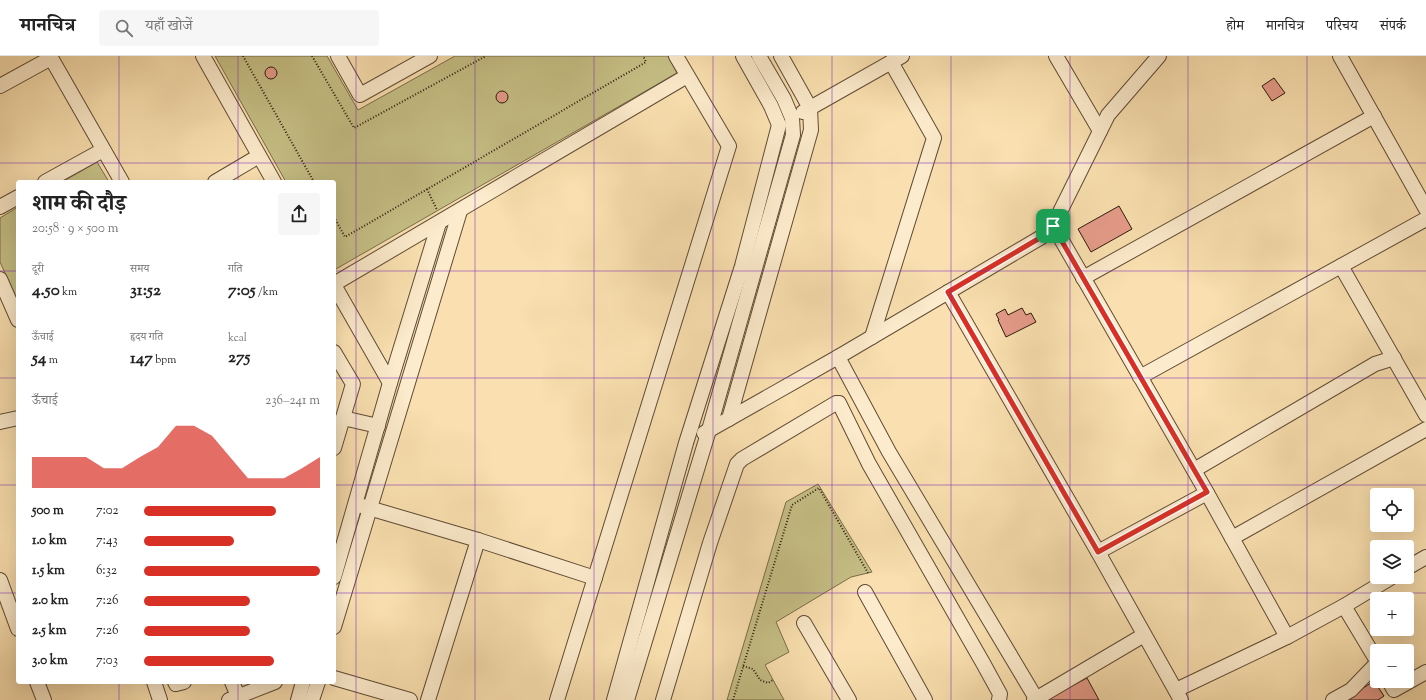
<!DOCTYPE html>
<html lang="hi">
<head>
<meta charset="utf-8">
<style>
  :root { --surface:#fff; --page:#f6f6f6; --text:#222; --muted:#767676; --line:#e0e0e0; --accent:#d93025 }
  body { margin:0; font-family:"Sorts Mill Goudy","Noto Serif Devanagari",serif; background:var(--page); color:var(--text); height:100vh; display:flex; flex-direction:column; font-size:15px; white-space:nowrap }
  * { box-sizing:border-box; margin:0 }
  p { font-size:13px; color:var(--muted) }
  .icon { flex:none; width:22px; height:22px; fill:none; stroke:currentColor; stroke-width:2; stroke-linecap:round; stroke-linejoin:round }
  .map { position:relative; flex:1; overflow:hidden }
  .drawer { position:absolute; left:16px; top:124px; width:320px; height:504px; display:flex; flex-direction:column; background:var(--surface); border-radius:4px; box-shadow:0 4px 16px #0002 }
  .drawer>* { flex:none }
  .buttons { position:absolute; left:1370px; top:432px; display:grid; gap:8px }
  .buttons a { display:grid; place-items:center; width:44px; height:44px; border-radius:4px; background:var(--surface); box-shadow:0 4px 16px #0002; font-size:20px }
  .pin { position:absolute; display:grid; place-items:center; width:34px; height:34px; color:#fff; margin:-17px; border-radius:8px; box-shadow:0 2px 6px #0006 }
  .round { display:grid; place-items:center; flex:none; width:42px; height:42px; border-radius:4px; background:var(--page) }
  .overview { display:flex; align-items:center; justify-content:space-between; height:68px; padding:0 16px }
  h1 { font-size:22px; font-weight:700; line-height:30px }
  .metrics { display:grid; grid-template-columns:repeat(3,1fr); gap:6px; height:68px; padding:4px 16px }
  .metrics div { display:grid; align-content:center }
  .metrics b { font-size:17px; font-weight:700 }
  .metrics small { font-size:11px; font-weight:400 }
  .metrics p { font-size:11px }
  .chart { height:112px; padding:8px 16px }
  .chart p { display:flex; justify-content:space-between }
  .chart svg { width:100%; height:72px; margin-top:4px; fill:var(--accent); opacity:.7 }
  ul { padding:0 16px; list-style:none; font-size:13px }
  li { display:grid; grid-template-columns:64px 48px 1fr; align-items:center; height:30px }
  li i { height:10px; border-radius:5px; background:var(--accent) }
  header { display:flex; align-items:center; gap:24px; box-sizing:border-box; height:56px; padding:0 20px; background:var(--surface); border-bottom:1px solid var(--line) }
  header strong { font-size:19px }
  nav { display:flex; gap:22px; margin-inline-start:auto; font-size:14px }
  .search { width:280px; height:36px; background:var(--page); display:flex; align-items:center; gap:10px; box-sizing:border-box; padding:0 14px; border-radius:4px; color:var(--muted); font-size:15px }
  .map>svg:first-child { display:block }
  .green { fill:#c6c086; stroke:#7a6c49 }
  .building { fill:#e69c8b; stroke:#2d190c }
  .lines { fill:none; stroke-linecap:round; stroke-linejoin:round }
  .minor-casing { stroke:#604b35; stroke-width:16 }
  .path { stroke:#2d190c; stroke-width:2; stroke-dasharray:1 2; stroke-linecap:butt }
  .minor { stroke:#fcebcc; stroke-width:14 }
  .route-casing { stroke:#fff; stroke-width:8 }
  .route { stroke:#d93025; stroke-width:5 }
  .grid { fill:none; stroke:#7b2cbf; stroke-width:1; stroke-opacity:0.55 }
</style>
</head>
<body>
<header>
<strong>मानचित्र</strong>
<div class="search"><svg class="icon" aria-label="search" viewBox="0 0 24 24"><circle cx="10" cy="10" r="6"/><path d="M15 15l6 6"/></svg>यहाँ खोजें</div>
<nav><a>होम</a><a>मानचित्र</a><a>परिचय</a><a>संपर्क</a></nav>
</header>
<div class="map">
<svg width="1426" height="644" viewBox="0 0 1426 644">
  <rect width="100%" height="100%" fill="#fae0b0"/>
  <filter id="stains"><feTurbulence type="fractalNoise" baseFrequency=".005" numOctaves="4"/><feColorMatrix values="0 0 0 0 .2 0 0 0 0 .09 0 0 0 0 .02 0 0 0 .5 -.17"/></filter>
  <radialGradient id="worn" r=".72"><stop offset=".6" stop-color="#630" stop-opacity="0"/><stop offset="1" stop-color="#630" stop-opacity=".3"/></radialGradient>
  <!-- green -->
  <g class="green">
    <polygon points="215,0 327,0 358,54 455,0 668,0 677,17 336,213 334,210 334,126 286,126"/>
    <polygon points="97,106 109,126 62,126"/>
    <polygon points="18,151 18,246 0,206 0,162"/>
    <polygon points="818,428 872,516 851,521 776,566 789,596 765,609 784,644 727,644 786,446"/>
  </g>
  <!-- building -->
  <g class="building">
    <circle cx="271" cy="17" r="6"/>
    <polygon points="1274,22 1285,37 1272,45 1262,30"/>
    <circle cx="502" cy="41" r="6"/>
    <polygon points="1119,150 1132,173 1091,196 1078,173"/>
    <polygon points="1022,252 1026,259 1031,257 1036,266 1006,281 998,264 999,264 996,258 1005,253 1008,259"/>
    <polygon points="1087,622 1099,644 1046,644"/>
    <polygon points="1374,625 1384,640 1378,644 1345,644"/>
  </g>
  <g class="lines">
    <!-- minor casing -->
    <g class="minor-casing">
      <g id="minor">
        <polyline points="50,0 122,126"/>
        <polyline points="203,0 274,126"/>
        <polyline points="338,0 360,39 430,0"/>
        <polyline points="1056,0 1100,75"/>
        <polyline points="1340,0 1426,153"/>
        <polyline points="0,30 51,2"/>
        <polyline points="803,56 902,0"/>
        <polyline points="45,126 103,94"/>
        <polyline points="215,126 259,100"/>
        <polyline points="0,151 18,141"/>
        <polyline points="1053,169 1207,437 1287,581"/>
        <polyline points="1341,210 1426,359"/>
        <polyline points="1083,222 1374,60"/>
        <polyline points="0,223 18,264"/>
        <polyline points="334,228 687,20"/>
        <polyline points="334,229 390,327"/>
        <polyline points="948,236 1098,496 1181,644"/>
        <polyline points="872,281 934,82 891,6"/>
        <polyline points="334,296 353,328 334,392"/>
        <polyline points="838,301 889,396 1037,644"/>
        <polyline points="1140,321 1426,163"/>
        <polyline points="343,362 378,370"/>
        <polyline points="729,363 811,74 810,52 781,0"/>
        <polyline points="0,366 18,362"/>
        <polyline points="704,377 838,301 1050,176 1108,59 1159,0"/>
        <polyline points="1194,414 1375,308 1394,302"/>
        <polyline points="362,450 478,484 595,522"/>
        <polyline points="1232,482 1426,373"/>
        <polyline points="1098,496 1207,437"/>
        <polyline points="1407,512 1426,501"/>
        <polyline points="334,521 390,327 439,167"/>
        <polyline points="0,524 18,573"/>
        <polyline points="865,536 925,644"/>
        <polyline points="1344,550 1377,605"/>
        <polyline points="804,567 849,644"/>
        <polyline points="334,571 460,155"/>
        <polyline points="334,622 410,644"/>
        <polyline points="1389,625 1394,634 1426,616"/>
        <polyline points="37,626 44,644"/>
        <polyline points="154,626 160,644"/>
        <polyline points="175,626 176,628 184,626"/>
        <polyline points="232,626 238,640"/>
        <polyline points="1176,634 1287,581 1344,550 1392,521"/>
        <polyline points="229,644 275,626"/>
        <polyline points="298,644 303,626"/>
        <polyline points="312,644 318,626"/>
        <polyline points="428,644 478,484"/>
        <polyline points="557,644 729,90 676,0"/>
        <polyline points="614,644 686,387 742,210 779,69 771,50 743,0"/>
        <polyline points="627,644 709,374 793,79 792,62 784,43 759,0"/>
        <polyline points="663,644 710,487 737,408 742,403 836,347 839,347 869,408 983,607 1000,638 999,644"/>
        <polyline points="1034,644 1144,579"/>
        <polyline points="1333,644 1351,634 1377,607"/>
      </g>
    </g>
    <!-- path -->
    <g class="path">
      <polyline points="243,0 314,126"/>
      <polyline points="312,0 354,72 486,0"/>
      <polyline points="427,133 437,154"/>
      <polyline points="334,161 345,181 646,6 643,0"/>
      <polyline points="743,610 753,613 760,624 768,627 773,624"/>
      <polyline points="733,644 792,449 819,432 868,517"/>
    </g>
    <!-- minor -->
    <use href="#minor" class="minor"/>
  </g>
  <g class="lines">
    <!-- route casing -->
    <g class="route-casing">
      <polygon id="route" points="1053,170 1207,436 1098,496 948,236 1050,176"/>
    </g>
    <!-- route -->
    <use href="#route" class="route"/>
  </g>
  <!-- grid -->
  <path class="grid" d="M119,0V126M238,0V126M356,0V644M475,0V644M594,0V644M713,0V644M832,0V644M951,0V644M1070,0V644M1188,0V644M1307,0V644M0,107H1426M0,215H18M334,215H1426M0,322H18M334,322H1426M0,429H18M334,429H1426M0,537H18M334,537H1426M119,626V644M238,626V644"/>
  <rect width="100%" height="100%" filter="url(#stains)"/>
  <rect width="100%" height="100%" fill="url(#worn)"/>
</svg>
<div class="buttons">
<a><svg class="icon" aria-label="locate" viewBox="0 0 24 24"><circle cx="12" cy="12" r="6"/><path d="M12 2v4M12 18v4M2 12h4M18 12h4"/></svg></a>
<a><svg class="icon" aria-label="layers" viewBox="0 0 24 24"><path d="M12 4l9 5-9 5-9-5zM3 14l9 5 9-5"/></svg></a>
<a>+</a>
<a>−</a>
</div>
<div class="pin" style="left:1053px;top:170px;background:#1e9e55"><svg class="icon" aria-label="arrive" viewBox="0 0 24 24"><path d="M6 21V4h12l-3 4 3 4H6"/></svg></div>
<section class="drawer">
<div class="overview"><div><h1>शाम की दौड़</h1><p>20:58 · 9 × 500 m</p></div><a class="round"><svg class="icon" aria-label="share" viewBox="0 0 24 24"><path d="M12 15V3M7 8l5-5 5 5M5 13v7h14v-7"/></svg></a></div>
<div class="metrics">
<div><p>दूरी</p><b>4.50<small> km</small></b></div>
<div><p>समय</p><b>31:52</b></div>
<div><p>गति</p><b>7:05<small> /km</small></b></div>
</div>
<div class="metrics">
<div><p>ऊँचाई</p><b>54<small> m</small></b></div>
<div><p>हृदय गति</p><b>147<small> bpm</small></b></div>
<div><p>kcal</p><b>275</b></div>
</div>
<div class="chart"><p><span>ऊँचाई</span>236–241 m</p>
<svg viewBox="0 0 160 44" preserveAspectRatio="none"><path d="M0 44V25L10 25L20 25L30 25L40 32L50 32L60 25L70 19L80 6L90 6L100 12L110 25L120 38L130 38L140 38L150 32L160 25V44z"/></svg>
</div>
<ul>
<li><b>500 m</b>7:02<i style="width:75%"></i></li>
<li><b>1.0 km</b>7:43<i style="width:51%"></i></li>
<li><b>1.5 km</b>6:32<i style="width:100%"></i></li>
<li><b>2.0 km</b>7:26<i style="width:60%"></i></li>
<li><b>2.5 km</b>7:26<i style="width:60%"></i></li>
<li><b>3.0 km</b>7:03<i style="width:74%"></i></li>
</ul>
</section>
</div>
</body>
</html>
